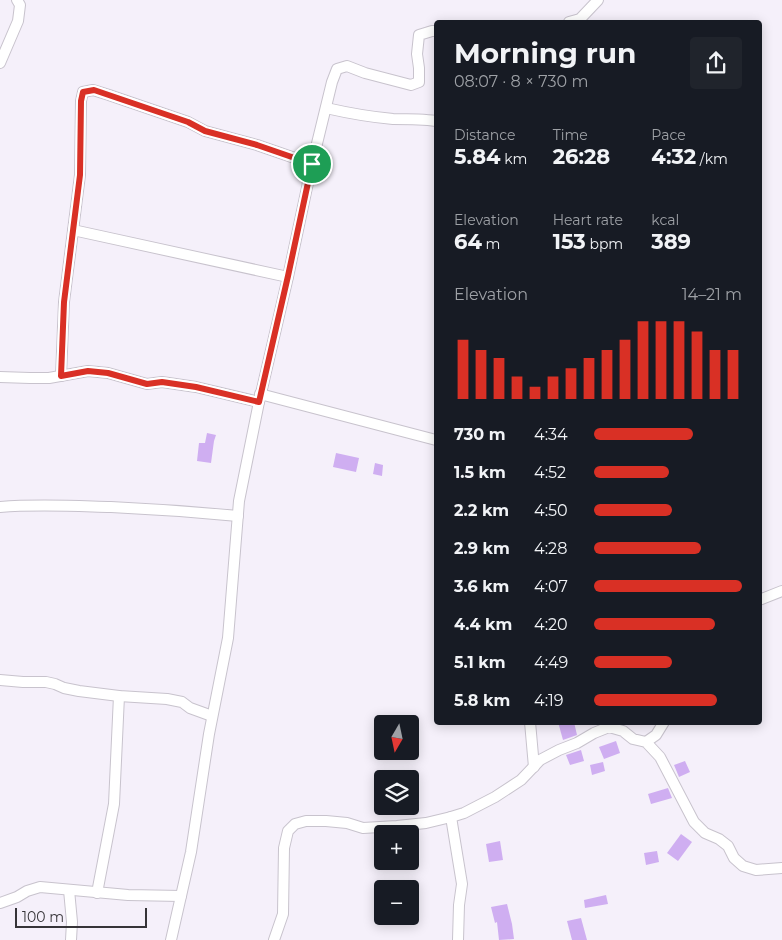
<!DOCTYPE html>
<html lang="en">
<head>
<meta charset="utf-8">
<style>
  :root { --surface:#171b24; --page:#20242c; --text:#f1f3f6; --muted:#9ea1a6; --accent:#d93025 }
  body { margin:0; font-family:Montserrat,sans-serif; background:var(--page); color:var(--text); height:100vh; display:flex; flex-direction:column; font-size:19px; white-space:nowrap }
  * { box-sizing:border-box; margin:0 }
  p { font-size:16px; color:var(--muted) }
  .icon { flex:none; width:28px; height:28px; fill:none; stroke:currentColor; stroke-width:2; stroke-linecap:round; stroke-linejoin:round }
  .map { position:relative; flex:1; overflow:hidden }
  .sheet { position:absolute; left:434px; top:20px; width:328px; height:705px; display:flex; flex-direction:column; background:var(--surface); border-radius:5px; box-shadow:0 2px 12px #0003 }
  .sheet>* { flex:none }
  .needle { width:32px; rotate:189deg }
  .tools { position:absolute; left:374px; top:715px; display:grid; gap:10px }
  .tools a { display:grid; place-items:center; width:45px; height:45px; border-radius:5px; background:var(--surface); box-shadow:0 2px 12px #0003; font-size:25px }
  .scale { position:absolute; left:15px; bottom:12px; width:132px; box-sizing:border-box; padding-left:5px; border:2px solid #363438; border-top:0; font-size:14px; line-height:18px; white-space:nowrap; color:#363438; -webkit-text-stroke:4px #f5f0fa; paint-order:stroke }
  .pin { position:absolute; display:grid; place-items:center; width:42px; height:42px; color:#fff; margin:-21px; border:2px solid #fff; border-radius:50%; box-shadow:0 1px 5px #0007 }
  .round { display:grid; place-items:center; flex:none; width:52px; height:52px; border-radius:5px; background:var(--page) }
  .overview { display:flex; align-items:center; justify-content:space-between; height:85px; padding:0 20px }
  h1 { font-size:28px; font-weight:700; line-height:38px }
  .metrics { display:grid; grid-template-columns:repeat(3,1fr); gap:8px; height:85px; padding:5px 20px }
  .metrics div { display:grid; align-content:center }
  .metrics b { font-size:21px; font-weight:700 }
  .metrics small { font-size:14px; font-weight:400 }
  .metrics p { font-size:14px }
  .chart { height:140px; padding:10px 20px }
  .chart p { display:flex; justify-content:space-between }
  .chart svg { width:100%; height:90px; margin-top:5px; stroke:var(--accent); stroke-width:6 }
  ul { padding:0 20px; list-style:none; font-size:16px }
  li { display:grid; grid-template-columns:80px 60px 1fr; align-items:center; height:38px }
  li i { height:12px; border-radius:6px; background:var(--accent) }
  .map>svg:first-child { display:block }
  .building { fill:#cfaef1 }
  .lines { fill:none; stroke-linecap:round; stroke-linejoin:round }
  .minor-casing { stroke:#c8c3cd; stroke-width:12 }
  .minor { stroke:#fff; stroke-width:10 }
  .route-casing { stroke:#fff; stroke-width:10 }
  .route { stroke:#d93025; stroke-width:6 }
</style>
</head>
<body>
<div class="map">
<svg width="782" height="940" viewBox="0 0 782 940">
  <rect width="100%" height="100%" fill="#f5f0fa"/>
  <!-- building -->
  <g class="building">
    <polygon points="207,433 216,435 214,441 211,463 197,461 199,443 205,443"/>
    <polygon points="336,453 359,458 356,472 333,467"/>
    <polygon points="375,463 383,465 382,476 373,474"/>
    <polygon points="558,722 574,722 577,735 563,740"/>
    <polygon points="616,741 620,753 604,759 599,747"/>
    <polygon points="581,750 584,761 570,765 566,755"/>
    <polygon points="685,761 690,772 679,777 674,765"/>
    <polygon points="603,762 605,771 592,775 590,765"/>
    <polygon points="668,788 672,798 651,804 648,794"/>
    <polygon points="681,834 692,842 678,861 667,853"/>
    <polygon points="500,841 503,860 489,862 486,844"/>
    <polygon points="657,851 659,862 646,865 644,853"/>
    <polygon points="606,895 608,904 585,908 584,900"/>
    <polygon points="507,904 512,924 514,939 499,940 497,922 495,923 491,907"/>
    <polygon points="581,918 587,940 572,940 567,921"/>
  </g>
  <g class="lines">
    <!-- minor casing -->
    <g class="minor-casing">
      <g id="minor">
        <polyline points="569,22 580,19 598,0"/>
        <polyline points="0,63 18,21 20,5 17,0"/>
        <path d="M326,108C348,113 370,117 393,119C407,119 422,119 436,121"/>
        <polyline points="73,230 288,277"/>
        <polyline points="61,376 64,302 80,175 81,101 83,92 93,90 109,95 188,122 205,131 257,145 312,164"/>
        <polyline points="0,377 30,378 49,378 88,371 108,373 147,384 162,382 196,387 259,402"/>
        <polyline points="260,394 436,440"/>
        <path d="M0,507C37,504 74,506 111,507C154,509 196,512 238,516"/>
        <polyline points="759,600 782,591"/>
        <polyline points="0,680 23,682 46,682 55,684 64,688 79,691 119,696 167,699 182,702 190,708 212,716"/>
        <polyline points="530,722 534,767"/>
        <polyline points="646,742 656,735 664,722"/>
        <polyline points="451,817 462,884 459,905 458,940"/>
        <polyline points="69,890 72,922 71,940"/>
        <polyline points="97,893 114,804 119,696"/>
        <polyline points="0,903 17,897 27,891 40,887 128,895 181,896"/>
        <polyline points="171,940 191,852 209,734 228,638 239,501 259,402 288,277 312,164 332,82 337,69 347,66 365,73 411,85 419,82 419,68 417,54 419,35 432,31 436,31"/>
        <polyline points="274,940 283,914 284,848 288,831 295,824 306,821 326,821 347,823 363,828 397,826 426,823 451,817 464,813 495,797 521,780 540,760 559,750 577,743 594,733 609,727 623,731 633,739 646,742 660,757 694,822 705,833 719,839 728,846 734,858 743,866 756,870 782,868"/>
      </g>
    </g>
    <!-- minor -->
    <use href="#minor" class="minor"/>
  </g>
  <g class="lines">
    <!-- route casing -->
    <g class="route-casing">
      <polygon id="route" points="94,90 188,122 205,131 257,145 312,164 288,276 259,402 196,387 162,382 147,384 108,373 88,371 61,376 64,302 80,175 81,101 83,92"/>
    </g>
    <!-- route -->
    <use href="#route" class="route"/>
  </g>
</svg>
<div class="tools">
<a><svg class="needle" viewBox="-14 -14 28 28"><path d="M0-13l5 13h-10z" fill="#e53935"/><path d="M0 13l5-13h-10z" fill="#9ea1a6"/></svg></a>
<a><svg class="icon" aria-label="layers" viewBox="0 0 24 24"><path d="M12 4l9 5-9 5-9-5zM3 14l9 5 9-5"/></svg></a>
<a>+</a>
<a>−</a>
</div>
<div class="scale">100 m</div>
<div class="pin" style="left:312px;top:164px;background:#1e9e55"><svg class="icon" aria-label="arrive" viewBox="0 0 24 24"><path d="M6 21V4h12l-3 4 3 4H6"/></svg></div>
<section class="sheet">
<div class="overview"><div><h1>Morning run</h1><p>08:07 · 8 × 730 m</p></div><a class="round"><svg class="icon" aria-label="share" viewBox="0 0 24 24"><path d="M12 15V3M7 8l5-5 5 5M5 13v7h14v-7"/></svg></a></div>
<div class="metrics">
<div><p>Distance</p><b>5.84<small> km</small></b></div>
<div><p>Time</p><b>26:28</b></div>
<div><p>Pace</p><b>4:32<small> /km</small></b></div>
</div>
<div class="metrics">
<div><p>Elevation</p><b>64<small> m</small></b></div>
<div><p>Heart rate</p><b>153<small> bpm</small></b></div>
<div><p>kcal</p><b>389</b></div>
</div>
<div class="chart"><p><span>Elevation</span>14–21 m</p>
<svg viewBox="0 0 160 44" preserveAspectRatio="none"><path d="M5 44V15M15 44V20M25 44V24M35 44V33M45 44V38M55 44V33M65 44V29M75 44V24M85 44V20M95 44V15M105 44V6M115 44V6M125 44V6M135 44V11M145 44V20M155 44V20"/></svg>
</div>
<ul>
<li><b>730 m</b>4:34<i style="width:67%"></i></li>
<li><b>1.5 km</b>4:52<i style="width:51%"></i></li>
<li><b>2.2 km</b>4:50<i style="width:53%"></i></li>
<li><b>2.9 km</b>4:28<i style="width:72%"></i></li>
<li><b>3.6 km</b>4:07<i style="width:100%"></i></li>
<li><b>4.4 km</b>4:20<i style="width:82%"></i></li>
<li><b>5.1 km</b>4:49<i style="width:53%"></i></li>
<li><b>5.8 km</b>4:19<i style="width:83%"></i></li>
</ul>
</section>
</div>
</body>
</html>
